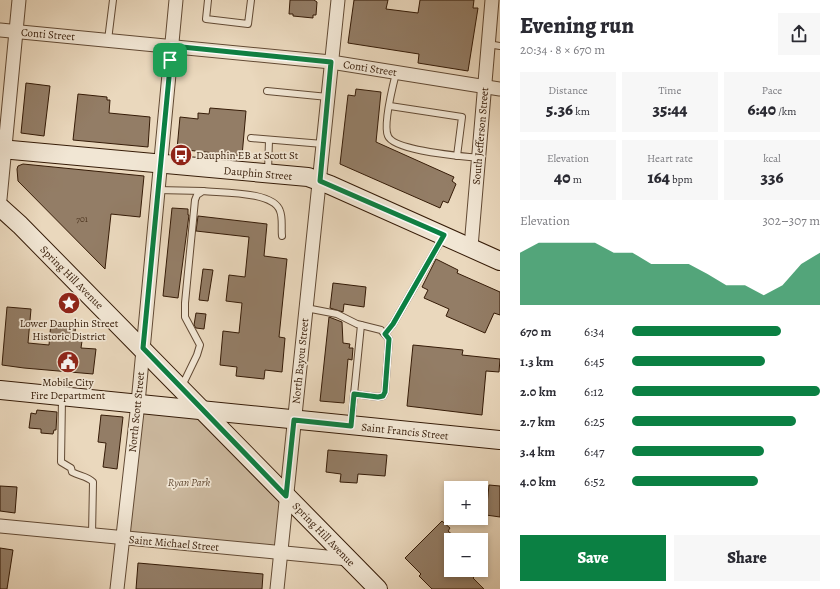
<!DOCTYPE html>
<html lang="en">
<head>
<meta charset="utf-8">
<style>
  :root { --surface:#fff; --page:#f7f7f7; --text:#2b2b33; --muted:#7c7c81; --accent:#0b8043 }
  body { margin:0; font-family:Alegreya,serif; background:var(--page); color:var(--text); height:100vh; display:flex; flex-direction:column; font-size:15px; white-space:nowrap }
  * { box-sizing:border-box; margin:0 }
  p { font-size:13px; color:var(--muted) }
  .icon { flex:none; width:22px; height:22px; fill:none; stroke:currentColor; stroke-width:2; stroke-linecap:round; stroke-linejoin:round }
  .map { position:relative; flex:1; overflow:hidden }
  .side { display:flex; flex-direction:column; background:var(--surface); width:340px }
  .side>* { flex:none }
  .tools { position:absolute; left:444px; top:481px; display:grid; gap:8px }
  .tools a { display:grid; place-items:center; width:44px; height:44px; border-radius:0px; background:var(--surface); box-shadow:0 2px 6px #0003; font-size:20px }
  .pin { position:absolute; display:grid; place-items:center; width:34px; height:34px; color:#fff; margin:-17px; border-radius:8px; box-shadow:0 2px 6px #0006 }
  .round { display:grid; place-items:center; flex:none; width:42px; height:42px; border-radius:0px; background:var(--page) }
  .head { display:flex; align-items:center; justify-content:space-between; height:68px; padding:0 20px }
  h1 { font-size:22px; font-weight:800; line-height:30px }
  .metrics { display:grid; grid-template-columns:repeat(3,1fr); gap:6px; height:68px; padding:4px 20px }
  .metrics div { display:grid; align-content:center; border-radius:0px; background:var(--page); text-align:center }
  .metrics b { font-size:17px; font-weight:800 }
  .metrics small { font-size:11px; font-weight:400 }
  .metrics p { font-size:11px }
  .chart { height:112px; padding:8px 20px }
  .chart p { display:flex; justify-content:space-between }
  .chart svg { width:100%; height:72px; margin-top:4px; fill:var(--accent); opacity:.7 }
  .action { display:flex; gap:8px; margin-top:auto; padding:8px 20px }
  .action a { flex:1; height:46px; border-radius:0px; background:var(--accent); color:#fff; font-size:16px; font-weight:800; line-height:46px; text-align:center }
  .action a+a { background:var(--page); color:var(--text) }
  ul { padding:0 20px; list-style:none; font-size:13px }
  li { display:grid; grid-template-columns:64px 48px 1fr; align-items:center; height:30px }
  li i { height:10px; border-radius:5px; background:var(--accent) }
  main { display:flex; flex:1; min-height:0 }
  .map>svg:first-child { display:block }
  .green { fill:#cbb89e; stroke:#806a52 }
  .building { fill:#937d66; stroke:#351b07 }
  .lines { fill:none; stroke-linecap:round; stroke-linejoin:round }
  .lane-casing { stroke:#624a34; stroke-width:8 }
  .street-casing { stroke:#624a34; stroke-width:15 }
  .secondary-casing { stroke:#351b07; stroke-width:20 }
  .lane { stroke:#f1e6d4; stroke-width:6 }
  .street { stroke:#f1e6d4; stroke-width:13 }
  .secondary { stroke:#f1e6d4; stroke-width:18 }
  .route-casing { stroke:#fff; stroke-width:8 }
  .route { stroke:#0b8043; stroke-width:5 }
  .labels { text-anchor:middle; stroke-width:3.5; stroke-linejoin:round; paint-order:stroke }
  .number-label { font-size:9px; fill:#4c341f }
  .street-label { font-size:11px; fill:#351b07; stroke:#f1e6d4 }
  .poi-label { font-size:11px; fill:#351b07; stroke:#f1e6d4 }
  .park-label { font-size:11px; font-style:italic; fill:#624a34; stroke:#f1e6d4 }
</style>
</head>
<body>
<main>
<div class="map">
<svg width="500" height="589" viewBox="0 0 500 589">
  <rect width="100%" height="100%" fill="#ead8bd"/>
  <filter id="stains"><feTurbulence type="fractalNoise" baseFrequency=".005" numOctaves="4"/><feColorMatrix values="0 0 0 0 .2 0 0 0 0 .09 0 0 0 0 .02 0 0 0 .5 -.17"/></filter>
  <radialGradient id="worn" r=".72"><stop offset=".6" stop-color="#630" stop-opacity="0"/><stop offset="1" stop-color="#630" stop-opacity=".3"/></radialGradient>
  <!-- green -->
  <polygon class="green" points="138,403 204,410 286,496 280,552 122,538"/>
  <!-- building -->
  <g class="building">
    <polygon points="290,0 314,0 317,2 316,15 313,15 313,18 293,16 293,14 289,14"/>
    <polygon points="354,0 388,0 386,9 418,13 420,0 474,0 473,8 478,8 468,71 418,63 419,54 348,43"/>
    <polygon points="26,83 50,86 44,136 21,133"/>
    <polygon points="356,89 381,92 376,142 454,177 452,181 456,184 448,203 443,201 440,208 340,164 348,95 355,96"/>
    <polygon points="78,94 107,97 107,100 110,100 109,113 150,117 148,147 73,140"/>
    <polygon points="210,108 246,111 242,156 177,149 180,117 198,119 198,113 209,114"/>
    <polygon points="23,164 144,176 140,217 111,214 105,269 18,181 17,169 18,166"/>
    <polygon points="172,208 188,209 188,215 189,215 178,298 163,296"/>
    <polygon points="198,216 267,224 264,256 287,259 279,337 285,338 282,372 265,370 264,379 236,376 237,367 220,365 223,331 239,333 242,303 226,301 229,275 245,277 249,237 196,231"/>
    <polygon points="436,259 458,270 457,273 500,292 500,315 494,313 485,333 446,316 449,309 424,298 428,290 422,287"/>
    <polygon points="203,269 213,270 208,301 199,300"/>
    <polygon points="333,283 366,287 364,307 344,304 343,312 330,308"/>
    <polygon points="7,307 31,309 28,343 49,345 51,322 76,324 74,340 82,341 81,348 96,349 93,374 24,368 2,365"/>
    <polygon points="196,313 206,314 204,329 196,328 194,325"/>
    <polygon points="329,317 342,322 343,343 350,344 349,348 353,348 352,360 348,359 344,403 320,401"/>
    <polygon points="413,345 463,350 462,355 500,359 499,372 486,371 482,415 407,406"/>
    <polygon points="37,410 57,412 56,430 54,430 53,434 41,433 41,429 29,428 31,413 36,414"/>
    <polygon points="101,415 123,417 117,469 103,467 106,443 98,442"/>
    <polygon points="328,450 387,455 385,476 358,474 357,483 340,482 341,474 326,472"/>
    <polygon points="489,485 500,486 500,517 486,515"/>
    <polygon points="0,486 17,487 15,513 0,511"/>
    <polygon points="442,521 450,528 448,531 454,536 451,539 451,570 481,570 473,578 484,589 432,589 419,576 421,574 405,558"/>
    <polygon points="0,548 13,550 7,589 0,589"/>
    <polygon points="138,563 263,574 262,589 136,589"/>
  </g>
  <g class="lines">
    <!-- lane casing -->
    <g class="lane-casing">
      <g id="lane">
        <polyline points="208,0 206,19 248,24 251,0"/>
        <polyline points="108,40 113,0"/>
        <polyline points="488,44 500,46"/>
        <path d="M396,73C393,85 383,126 388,136C394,151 462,156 478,158"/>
        <polyline points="267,91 328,97"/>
        <polyline points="390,106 462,117 457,156"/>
        <polyline points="251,138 323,144"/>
        <polyline points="268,172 269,140"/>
        <polyline points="157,190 203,191"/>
        <polyline points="306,308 337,314 357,324 381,330 389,339 385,392 383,396 378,397 354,394"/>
        <polyline points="385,334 393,324 443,237"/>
        <path d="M182,386L197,355L200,345L185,317V303L195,200L197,195L203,191C221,193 274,191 280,211C283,218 281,229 282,236"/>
        <path d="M62,398L61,462L71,468L72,472C79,476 87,476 93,482L92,535"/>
        <polyline points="351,424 361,325"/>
      </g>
    </g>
    <!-- street casing -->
    <g class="street-casing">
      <g id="street">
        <polyline points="0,30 331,62 500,89"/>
        <polyline points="0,199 19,0"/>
        <polyline points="471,247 492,0"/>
        <polyline points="0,526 348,559"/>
        <polyline points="117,589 138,403 176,0"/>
        <polyline points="277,589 338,0"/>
      </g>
    </g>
    <!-- secondary casing -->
    <g class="secondary-casing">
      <g id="secondary">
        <polyline points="0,149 308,177 330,185 500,261"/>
        <polyline points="0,207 20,225 378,589"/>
        <polyline points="0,390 500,440"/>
      </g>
    </g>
    <!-- lane -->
    <use href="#lane" class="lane"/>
    <!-- street -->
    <use href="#street" class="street"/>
    <!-- secondary -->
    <use href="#secondary" class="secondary"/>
  </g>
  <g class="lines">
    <!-- route casing -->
    <g class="route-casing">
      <polygon id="route" points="172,46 331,62 320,181 444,235 393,324 385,334 389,339 385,392 383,396 378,397 354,394 351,426 294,420 286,496 143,348"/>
    </g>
    <!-- route -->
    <use href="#route" class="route"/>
  </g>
  <!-- icons -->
  <defs>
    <g id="bus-disc" transform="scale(1.15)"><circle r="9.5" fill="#8f2418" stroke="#f1e6d4"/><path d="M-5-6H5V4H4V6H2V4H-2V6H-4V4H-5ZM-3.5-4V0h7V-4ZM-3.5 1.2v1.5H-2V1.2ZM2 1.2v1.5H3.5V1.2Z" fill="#fff"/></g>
    <g id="sight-disc" transform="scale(1.15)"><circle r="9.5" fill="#8f2418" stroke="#f1e6d4"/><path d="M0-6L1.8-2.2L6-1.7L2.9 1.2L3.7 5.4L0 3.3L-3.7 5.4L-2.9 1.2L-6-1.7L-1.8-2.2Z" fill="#fff"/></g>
    <g id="civic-disc" transform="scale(1.15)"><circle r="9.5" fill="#8f2418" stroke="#f1e6d4"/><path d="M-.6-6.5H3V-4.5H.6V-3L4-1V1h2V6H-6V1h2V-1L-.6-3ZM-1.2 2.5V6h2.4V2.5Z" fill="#fff"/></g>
  </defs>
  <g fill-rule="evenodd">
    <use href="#bus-disc" x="181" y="155"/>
    <use href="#sight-disc" x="69" y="303"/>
    <use href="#civic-disc" x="68" y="362"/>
  </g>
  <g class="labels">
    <!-- number labels -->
    <g class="number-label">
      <text x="82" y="222">701</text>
    </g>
    <!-- street labels -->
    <g class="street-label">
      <text transform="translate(48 34) rotate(5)" y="4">Conti Street</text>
      <text transform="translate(370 68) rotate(9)" y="4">Conti Street</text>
      <text transform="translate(480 136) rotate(-85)" y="4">South Jefferson Street</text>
      <text transform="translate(258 173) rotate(5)" y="4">Dauphin Street</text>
      <text transform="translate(72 277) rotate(45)" y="4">Spring Hill Avenue</text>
      <text transform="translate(300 361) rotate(-84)" y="4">North Bayou Street</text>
      <text transform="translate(136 412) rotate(-84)" y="4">North Scott Street</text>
      <text transform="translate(405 431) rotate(6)" y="4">Saint Francis Street</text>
      <text transform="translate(324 534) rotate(46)" y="4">Spring Hill Avenue</text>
      <text transform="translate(174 543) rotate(5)" y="4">Saint Michael Street</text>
    </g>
    <!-- poi labels -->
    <g class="poi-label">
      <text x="196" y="159" text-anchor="start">Dauphin EB at Scott St</text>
      <text x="69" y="327">Lower Dauphin Street<tspan x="69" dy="13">Historic District</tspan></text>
      <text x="68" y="386">Mobile City<tspan x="68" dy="13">Fire Department</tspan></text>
    </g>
    <!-- park labels -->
    <g class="park-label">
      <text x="189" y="486">Ryan Park</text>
    </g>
  </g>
  <rect width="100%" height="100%" filter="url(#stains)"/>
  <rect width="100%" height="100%" fill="url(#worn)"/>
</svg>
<div class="tools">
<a>+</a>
<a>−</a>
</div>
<div class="pin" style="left:170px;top:60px;background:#1e9e55"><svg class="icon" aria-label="arrive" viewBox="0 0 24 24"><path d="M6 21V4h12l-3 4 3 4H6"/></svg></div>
</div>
<section class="side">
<div class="head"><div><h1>Evening run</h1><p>20:34 · 8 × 670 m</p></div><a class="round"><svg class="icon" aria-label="share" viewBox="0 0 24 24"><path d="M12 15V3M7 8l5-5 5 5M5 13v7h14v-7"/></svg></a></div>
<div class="metrics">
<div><p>Distance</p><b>5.36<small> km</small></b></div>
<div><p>Time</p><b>35:44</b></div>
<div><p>Pace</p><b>6:40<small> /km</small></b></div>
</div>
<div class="metrics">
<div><p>Elevation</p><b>40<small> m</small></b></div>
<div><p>Heart rate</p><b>164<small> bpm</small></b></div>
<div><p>kcal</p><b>336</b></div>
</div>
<div class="chart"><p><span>Elevation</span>302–307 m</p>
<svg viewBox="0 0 160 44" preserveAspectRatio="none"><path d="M0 44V12L10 6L20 6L30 6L40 6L50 12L60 12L70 19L80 19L90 19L100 25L110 32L120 32L130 38L140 32L150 19L160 12V44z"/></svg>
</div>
<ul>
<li><b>670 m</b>6:34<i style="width:79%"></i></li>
<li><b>1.3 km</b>6:45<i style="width:71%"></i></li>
<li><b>2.0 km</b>6:12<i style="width:100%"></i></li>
<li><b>2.7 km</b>6:25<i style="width:87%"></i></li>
<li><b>3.4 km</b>6:47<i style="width:70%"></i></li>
<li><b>4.0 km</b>6:52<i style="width:67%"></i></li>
</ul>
<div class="action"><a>Save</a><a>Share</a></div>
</section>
</main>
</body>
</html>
